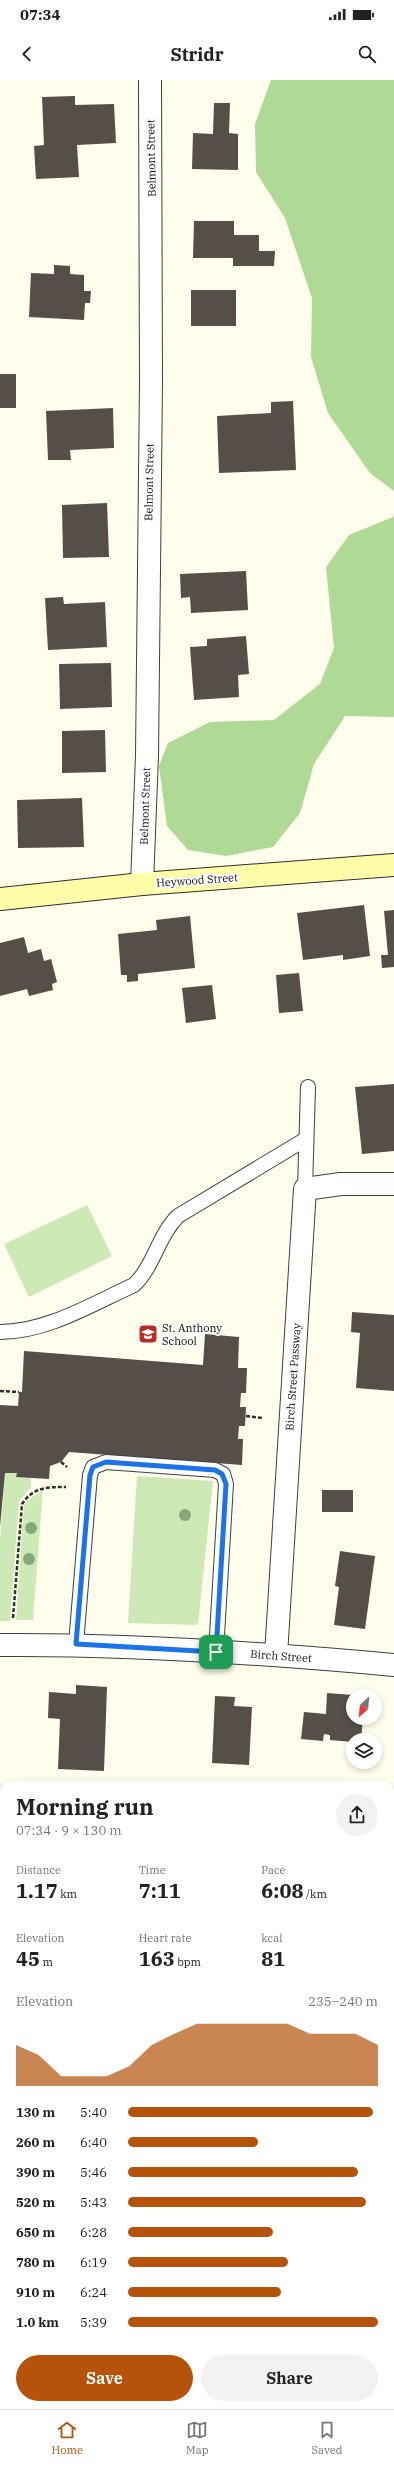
<!DOCTYPE html>
<html lang="en">
<head>
<meta charset="utf-8">
<style>
  :root { --surface:#fff; --page:#f2f2f2; --text:#222; --muted:#767676; --line:#e0e0e0; --accent:#b45309 }
  body { margin:0; font-family:"IBM Plex Serif",serif; background:var(--page); color:var(--text); height:100vh; display:flex; flex-direction:column; font-size:15px; white-space:nowrap }
  * { box-sizing:border-box; margin:0 }
  p { font-size:13px; color:var(--muted) }
  .icon { flex:none; width:22px; height:22px; fill:none; stroke:currentColor; stroke-width:2; stroke-linecap:round; stroke-linejoin:round }
  .map { position:relative; flex:1; overflow:hidden }
  .panel { position:absolute; left:0px; top:1701px; width:394px; height:628px; display:flex; flex-direction:column; background:var(--surface); border-radius:12px 12px 0 0; box-shadow:0 2px 6px #0003 }
  .panel>* { flex:none }
  .needle { width:26px; rotate:206deg }
  .fabs { position:absolute; left:346px; top:1609px; display:grid; gap:8px }
  .fabs a { display:grid; place-items:center; width:36px; height:36px; border-radius:50%; background:var(--surface); box-shadow:0 2px 6px #0003; font-size:20px }
  .pin { position:absolute; display:grid; place-items:center; width:34px; height:34px; color:#fff; margin:-17px; border-radius:8px; box-shadow:0 2px 6px #0006 }
  .round { display:grid; place-items:center; flex:none; width:42px; height:42px; border-radius:21px; background:var(--page) }
  .summary { display:flex; align-items:center; justify-content:space-between; height:68px; padding:0 16px }
  h1 { font-size:22px; font-weight:800; line-height:30px }
  .figures { display:grid; grid-template-columns:repeat(3,1fr); gap:6px; height:68px; padding:4px 16px }
  .figures div { display:grid; align-content:center }
  .figures b { font-size:20px; font-weight:800 }
  .figures small { font-size:11px; font-weight:400 }
  .figures p { font-size:11px }
  .chart { height:112px; padding:8px 16px }
  .chart p { display:flex; justify-content:space-between }
  .chart svg { width:100%; height:72px; margin-top:4px; fill:var(--accent); opacity:.7 }
  .cta { display:flex; gap:8px; margin-top:auto; padding:8px 16px }
  .cta a { flex:1; height:46px; border-radius:24px; background:var(--accent); color:#fff; font-size:16px; font-weight:800; line-height:46px; text-align:center }
  .cta a+a { background:var(--page); color:var(--text) }
  ul { padding:0 16px; list-style:none; font-size:13px }
  li { display:grid; grid-template-columns:64px 48px 1fr; align-items:center; height:30px }
  li i { height:10px; border-radius:5px; background:var(--accent) }
  .status { display:flex; justify-content:space-between; align-items:center; height:28px; padding:0 20px; background:var(--surface); direction:ltr }
  .status svg { height:11px; fill:currentColor }
  header { display:flex; justify-content:space-between; align-items:center; height:52px; padding:0 16px; background:var(--surface); font-size:18px; font-weight:800 }
  .tab-bar { display:flex; justify-content:space-around; align-items:center; height:56px; border-top:1px solid var(--line); background:var(--surface); font-size:11px; color:var(--muted) }
  .tab-bar a { display:grid; justify-items:center; gap:2px }
  .tab-bar .current { color:var(--accent) }
  .map>svg:first-child { display:block }
  .green { fill:#cce9b6 }
  .forest { fill:#aeda95 }
  .building { fill:#554e49 }
  .lines { fill:none; stroke-linecap:round; stroke-linejoin:round }
  .lane-casing { stroke:#3f3f3f; stroke-width:16 }
  .street-casing { stroke:#3f3f3f; stroke-width:24 }
  .secondary-casing { stroke:#2e2e2e; stroke-width:24 }
  .path { stroke:#2e2e2e; stroke-width:2.5; stroke-dasharray:4 2; stroke-linecap:butt }
  .lane { stroke:#fff; stroke-width:14 }
  .street { stroke:#fff; stroke-width:22 }
  .secondary { stroke:#fffda7; stroke-width:22 }
  .tree { fill:#87a97a }
  .route-casing { stroke:#fff; stroke-width:8 }
  .route { stroke:#1a73e8; stroke-width:5 }
  .labels { text-anchor:middle; stroke-width:4; stroke-linejoin:round; paint-order:stroke }
  .street-label { font-size:11px; fill:#0c0c0c; stroke:#fff }
  .poi-label { font-size:11px; fill:#0c0c0c; stroke:#fff; text-anchor:start }
</style>
</head>
<body>
<div class="status"><b>07:34</b><svg viewBox="0 0 49 12"><path d="M0 12V9h3v3zM5 12V6h3v6zM10 12V3h3v9zM15 12V0h3v12zM26 1h20v11H26zM47 4h2v5h-2z"/></svg></div>
<header><svg class="icon" aria-label="back" viewBox="0 0 24 24"><path d="M15 5l-7 7 7 7"/></svg>Stridr<svg class="icon" aria-label="search" viewBox="0 0 24 24"><circle cx="10" cy="10" r="6"/><path d="M15 15l6 6"/></svg></header>
<div class="map">
<svg width="394" height="2329" viewBox="0 0 394 2329">
  <rect width="100%" height="100%" fill="#fffdec"/>
  <!-- green -->
  <g class="green">
    <polygon points="87,1125 112,1176 29,1217 4,1164"/>
    <polygon points="5,1393 17,1393 16,1397 31,1398 31,1407 19,1421 10,1541 0,1541 0,1461"/>
    <polygon points="137,1396 213,1401 198,1544 196,1545 128,1543"/>
    <polygon points="43,1410 33,1540 16,1540 24,1426 28,1420"/>
    <polygon points="0,1947 4,1947 4,2325 390,2325 390,1966 394,1966 394,2329 0,2329"/>
  </g>
  <!-- forest -->
  <g class="forest">
    <polygon points="271,0 394,0 394,411 370,393 328,333 311,277 312,218 285,138 256,92 255,44"/>
    <polygon points="394,433 394,637 345,636 314,684 300,733 273,767 226,776 188,770 167,746 159,686 168,663 210,642 274,640 320,604 334,568 326,487 349,455 393,437"/>
  </g>
  <!-- building -->
  <g class="building">
    <polygon points="75,16 75,25 114,24 116,63 77,65 79,97 36,99 34,66 44,65 42,17"/>
    <polygon points="214,23 230,23 229,53 238,54 238,90 192,89 193,53 213,54"/>
    <polygon points="194,141 234,141 234,155 259,155 259,171 275,171 274,186 233,186 233,178 193,178"/>
    <polygon points="54,185 70,186 70,194 84,195 84,211 91,211 90,223 85,223 84,240 29,237 31,193 54,194"/>
    <rect x="191" y="210" width="45" height="36"/>
    <rect x="0" y="294" width="16" height="34"/>
    <polygon points="293,321 296,390 219,393 217,336 271,333 271,322"/>
    <polygon points="113,328 114,368 70,370 71,380 48,380 46,331"/>
    <polygon points="107,423 109,477 63,478 62,425"/>
    <polygon points="246,491 248,530 191,533 190,517 181,518 180,494"/>
    <polygon points="63,517 64,524 105,522 107,567 48,570 45,518"/>
    <polygon points="246,556 249,594 238,595 239,617 194,620 190,567 207,566 207,559"/>
    <polygon points="111,583 112,627 60,629 59,584"/>
    <polygon points="105,650 106,692 62,693 62,651"/>
    <polygon points="82,718 84,767 18,768 17,720"/>
    <polygon points="364,825 370,876 343,880 343,875 303,880 297,833"/>
    <polygon points="394,830 394,887 382,888 381,875 388,875 384,831"/>
    <polygon points="190,836 195,888 138,894 138,901 127,902 127,895 121,895 118,854 157,850 156,840"/>
    <polygon points="24,857 28,873 41,869 44,881 51,879 57,902 52,904 53,910 29,916 27,909 0,916 0,863"/>
    <polygon points="299,893 303,931 279,933 276,895"/>
    <polygon points="212,905 216,939 186,943 182,908"/>
    <polygon points="394,1004 394,1071 362,1074 355,1007"/>
    <polygon points="352,1232 394,1235 394,1311 356,1308 360,1253 351,1252"/>
    <polygon points="205,1254 239,1257 238,1288 247,1288 246,1313 241,1313 240,1327 246,1327 245,1346 239,1346 238,1359 243,1359 242,1385 69,1372 61,1382 50,1386 49,1399 16,1397 17,1393 5,1393 0,1447 0,1325 18,1326 19,1312 22,1312 24,1271 203,1285"/>
    <rect x="322" y="1410" width="31" height="22"/>
    <polygon points="340,1471 375,1476 365,1549 334,1545 339,1507 335,1506"/>
    <polygon points="76,1605 107,1607 104,1691 58,1689 60,1639 48,1638 49,1612 76,1614"/>
    <polygon points="327,1613 353,1615 353,1638 363,1638 361,1660 353,1660 353,1662 330,1660 330,1655 324,1654 323,1661 301,1659 304,1632 326,1634"/>
    <polygon points="215,1616 235,1617 234,1626 252,1627 249,1685 212,1683"/>
    <rect x="390" y="1823" width="4" height="70"/>
  </g>
  <g class="lines">
    <!-- lane casing -->
    <g class="lane-casing">
      <g id="lane">
        <polyline points="305,1109 308,1007"/>
        <path d="M0,1252C47,1252 92,1224 134,1205C154,1186 158,1156 178,1136L306,1059"/>
        <polyline points="76,1564 90,1395 93,1387 106,1382 215,1390 223,1394 226,1404 216,1572"/>
      </g>
    </g>
    <!-- street casing -->
    <g class="street-casing">
      <g id="street">
        <polyline points="142,804 147,676 151,301 150,0"/>
        <path d="M0,1565C132,1564 263,1573 394,1585"/>
        <polyline points="276,1575 305,1109 341,1104 394,1104"/>
        <polyline points="0,1912 4,1912"/>
        <polyline points="390,1924 394,1924"/>
      </g>
    </g>
    <!-- secondary casing -->
    <g class="secondary-casing">
      <polyline id="secondary" points="0,819 142,804 394,785"/>
    </g>
    <!-- path -->
    <g class="path">
      <polyline points="0,1311 19,1312"/>
      <polyline points="246,1336 263,1338"/>
      <polyline points="61,1382 67,1387"/>
      <path d="M13,1538L22,1424C33,1407 48,1407 66,1407"/>
      <polyline points="390,1989 394,1989"/>
      <polyline points="78,2325 78,2329"/>
    </g>
    <!-- lane -->
    <use href="#lane" class="lane"/>
    <!-- street -->
    <use href="#street" class="street"/>
    <!-- secondary -->
    <use href="#secondary" class="secondary"/>
  </g>
  <!-- trees -->
  <g class="tree">
    <circle cx="185" cy="1435" r="6"/>
    <circle cx="31" cy="1448" r="6"/>
    <circle cx="29" cy="1479" r="6"/>
  </g>
  <g class="lines">
    <!-- route casing -->
    <g class="route-casing">
      <polygon id="route" points="106,1382 215,1390 222,1394 226,1404 216,1572 76,1564 90,1395 93,1387"/>
    </g>
    <!-- route -->
    <use href="#route" class="route"/>
  </g>
  <!-- icons -->
  <defs>
    <g id="school-square" transform="scale(1)"><rect x="-9" y="-9" width="18" height="18" rx="4" fill="#bc2a24" stroke="#fff"/><path d="M0-5L7-2L0 1L-7-2ZM-4 1L0 2.5L4 1V4Q0 6-4 4Z" fill="#fff"/></g>
  </defs>
  <g fill-rule="evenodd">
    <use href="#school-square" x="148" y="1254"/>
  </g>
  <g class="labels">
    <!-- street labels -->
    <g class="street-label">
      <text transform="translate(151 78) rotate(-91)" y="4">Belmont Street</text>
      <text transform="translate(149 402) rotate(-89)" y="4">Belmont Street</text>
      <text transform="translate(145 726) rotate(-88)" y="4">Belmont Street</text>
      <text transform="translate(197 800) rotate(-4)" y="4">Heywood Street</text>
      <text transform="translate(293 1297) rotate(-86)" y="4">Birch Street Passway</text>
      <text transform="translate(281 1576) rotate(4)" y="4">Birch Street</text>
    </g>
    <!-- poi labels -->
    <g class="poi-label">
      <text x="162" y="1252">St. Anthony<tspan x="162" dy="13">School</tspan></text>
    </g>
  </g>
</svg>
<div class="fabs">
<a><svg class="needle" viewBox="-14 -14 28 28"><path d="M0-13l5 13h-10z" fill="#e53935"/><path d="M0 13l5-13h-10z" fill="#767676"/></svg></a>
<a><svg class="icon" aria-label="layers" viewBox="0 0 24 24"><path d="M12 4l9 5-9 5-9-5zM3 14l9 5 9-5"/></svg></a>
</div>
<div class="pin" style="left:216px;top:1572px;background:#1e9e55"><svg class="icon" aria-label="arrive" viewBox="0 0 24 24"><path d="M6 21V4h12l-3 4 3 4H6"/></svg></div>
<section class="panel">
<div class="summary"><div><h1>Morning run</h1><p>07:34 · 9 × 130 m</p></div><a class="round"><svg class="icon" aria-label="share" viewBox="0 0 24 24"><path d="M12 15V3M7 8l5-5 5 5M5 13v7h14v-7"/></svg></a></div>
<div class="figures">
<div><p>Distance</p><b>1.17<small> km</small></b></div>
<div><p>Time</p><b>7:11</b></div>
<div><p>Pace</p><b>6:08<small> /km</small></b></div>
</div>
<div class="figures">
<div><p>Elevation</p><b>45<small> m</small></b></div>
<div><p>Heart rate</p><b>163<small> bpm</small></b></div>
<div><p>kcal</p><b>81</b></div>
</div>
<div class="chart"><p><span>Elevation</span>235–240 m</p>
<svg viewBox="0 0 160 44" preserveAspectRatio="none"><path d="M0 44V19L10 25L20 38L30 38L40 38L50 32L60 19L70 12L80 6L90 6L100 6L110 6L120 6L130 12L140 12L150 12L160 19V44z"/></svg>
</div>
<ul>
<li><b>130 m</b>5:40<i style="width:98%"></i></li>
<li><b>260 m</b>6:40<i style="width:52%"></i></li>
<li><b>390 m</b>5:46<i style="width:92%"></i></li>
<li><b>520 m</b>5:43<i style="width:95%"></i></li>
<li><b>650 m</b>6:28<i style="width:58%"></i></li>
<li><b>780 m</b>6:19<i style="width:64%"></i></li>
<li><b>910 m</b>6:24<i style="width:61%"></i></li>
<li><b>1.0 km</b>5:39<i style="width:100%"></i></li>
</ul>
<div class="cta"><a>Save</a><a>Share</a></div>
</section>
</div>
<nav class="tab-bar">
<a class="current"><svg class="icon" aria-label="home" viewBox="0 0 24 24"><path d="M3 11l9-7 9 7M6 9v11h12V9"/></svg>Home</a>
<a><svg class="icon" aria-label="map" viewBox="0 0 24 24"><path d="M3 6l6-2 6 2 6-2v14l-6 2-6-2-6 2zM9 4v14M15 6v14"/></svg>Map</a>
<a><svg class="icon" aria-label="saved" viewBox="0 0 24 24"><path d="M7 4h10v16l-5-4-5 4z"/></svg>Saved</a>
</nav>
</body>
</html>
